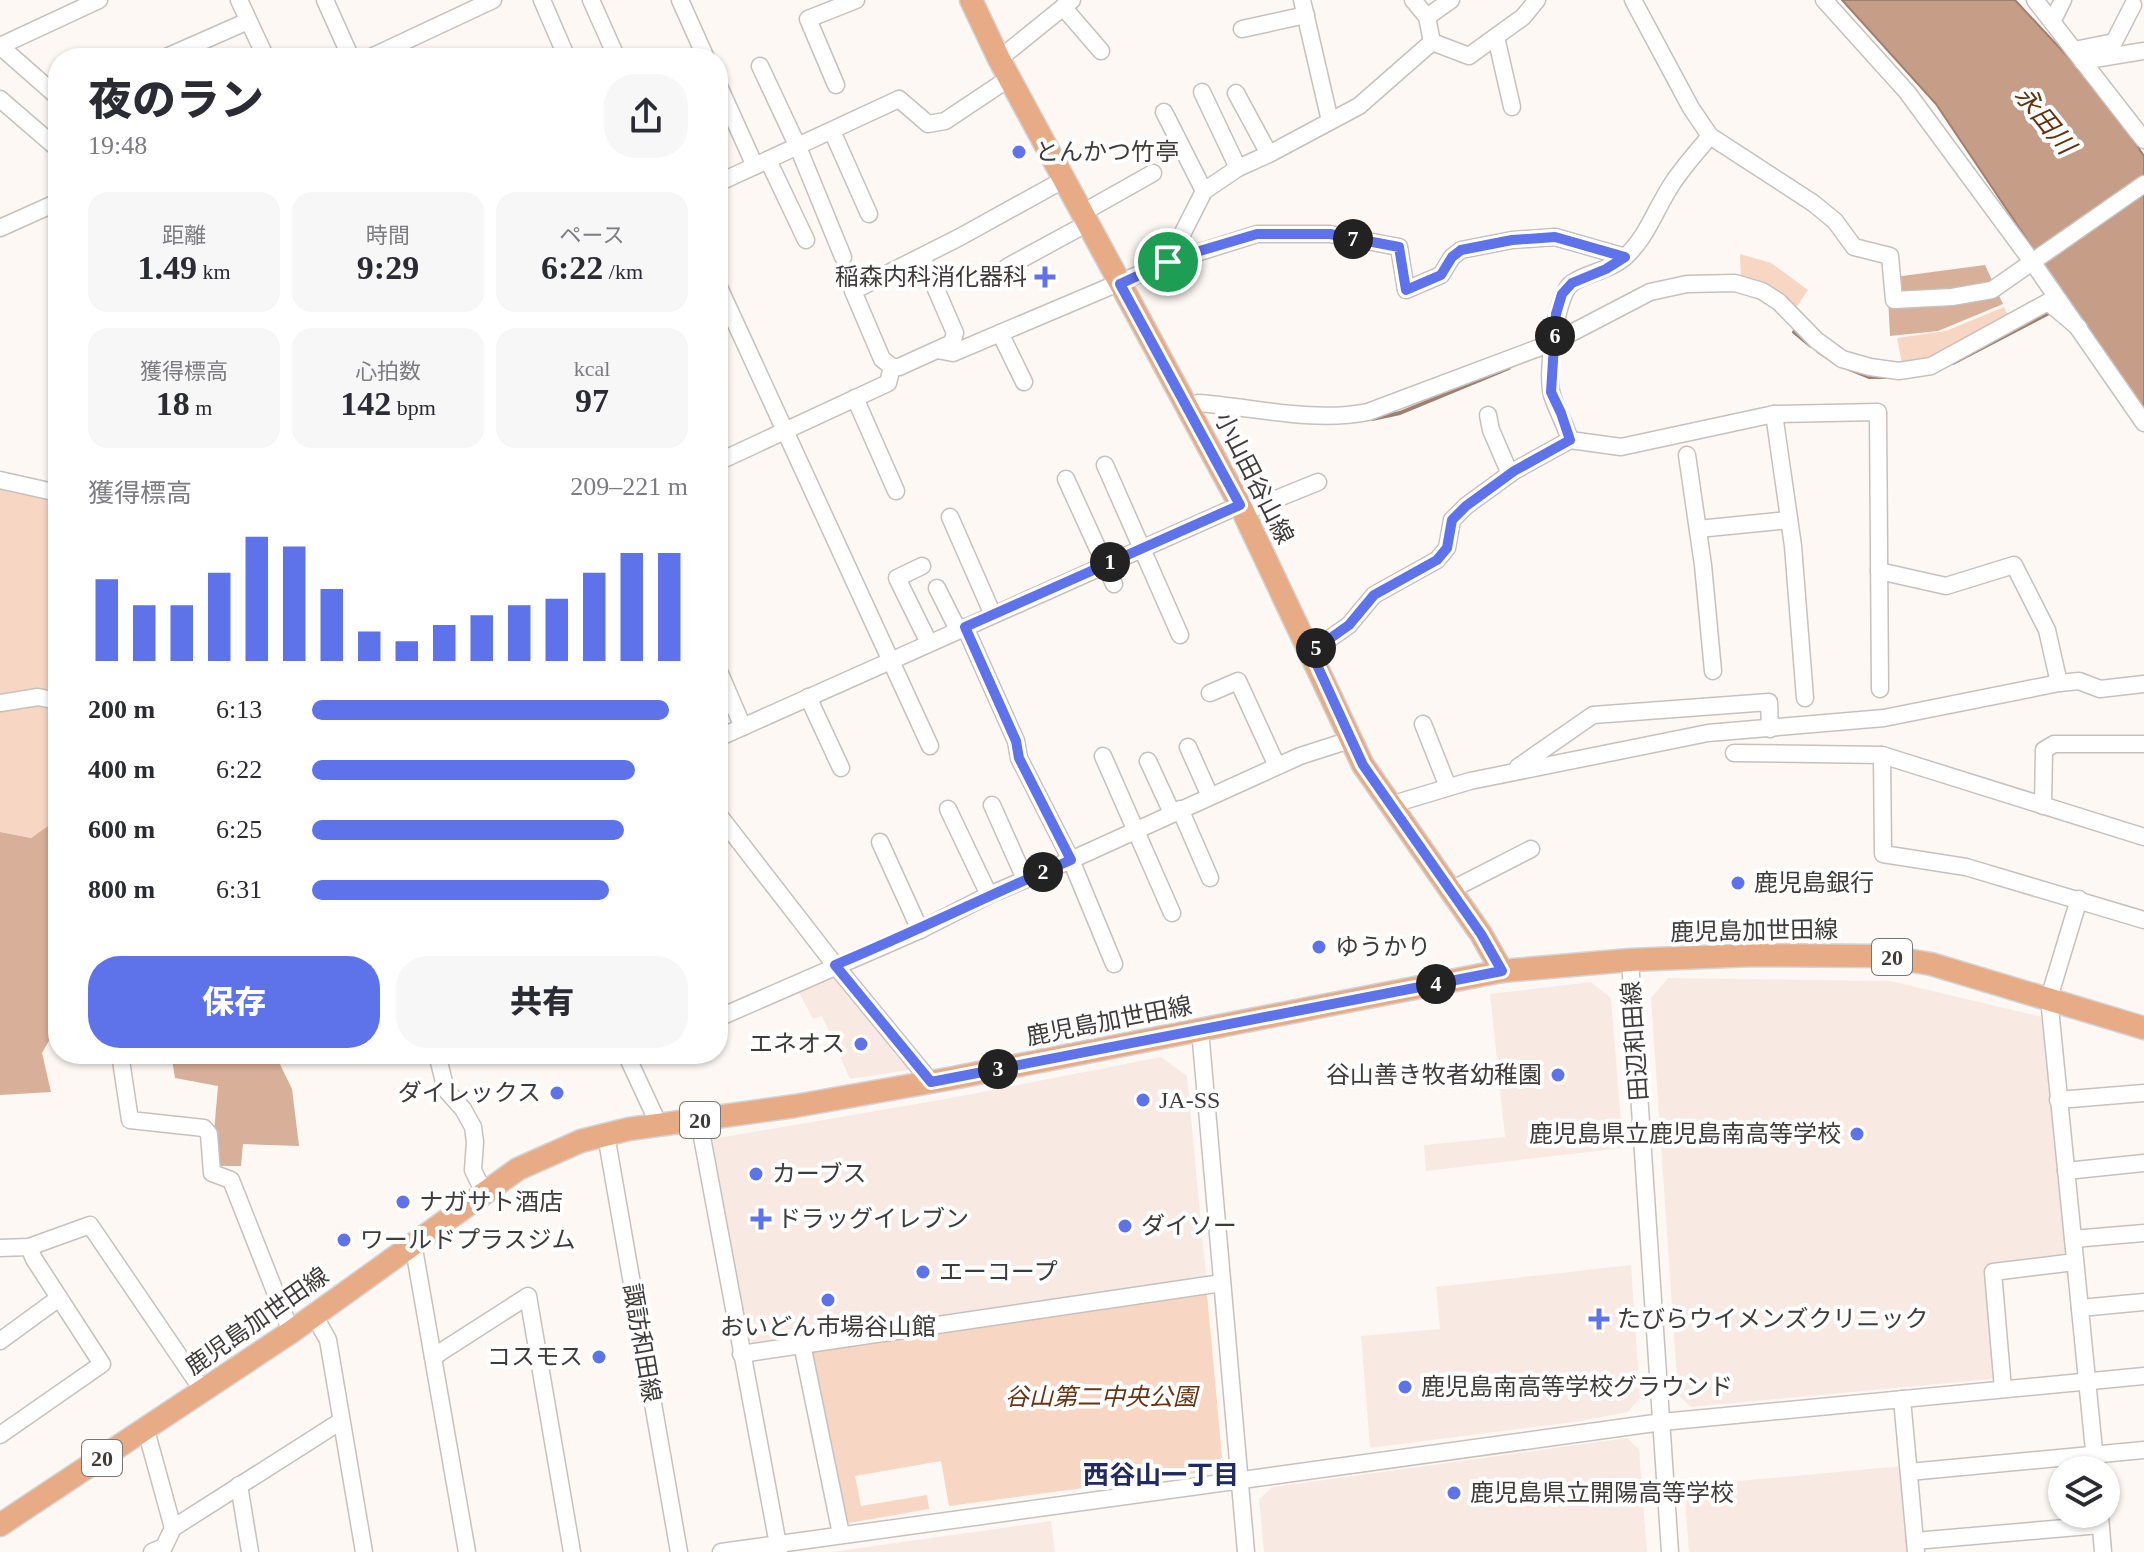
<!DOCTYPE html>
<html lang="ja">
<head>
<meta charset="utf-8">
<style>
  :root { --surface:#fff; --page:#f7f7f7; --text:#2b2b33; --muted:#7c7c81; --accent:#5e72e9 }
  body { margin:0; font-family:"Times New Roman","Noto Sans JP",serif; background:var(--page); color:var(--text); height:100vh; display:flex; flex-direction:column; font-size:30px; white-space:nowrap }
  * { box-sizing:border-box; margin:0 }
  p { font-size:26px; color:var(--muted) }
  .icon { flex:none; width:44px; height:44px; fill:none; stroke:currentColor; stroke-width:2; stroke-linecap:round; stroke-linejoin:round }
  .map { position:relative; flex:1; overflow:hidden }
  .sheet { position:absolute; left:48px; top:48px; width:680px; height:1016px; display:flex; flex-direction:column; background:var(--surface); border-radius:32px; box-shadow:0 2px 6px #0004 }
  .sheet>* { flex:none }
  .fabs { position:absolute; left:2048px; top:1456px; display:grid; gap:16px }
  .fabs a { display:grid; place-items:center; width:72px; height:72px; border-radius:50%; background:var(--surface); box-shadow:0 2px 6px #0004; font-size:40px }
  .pin { position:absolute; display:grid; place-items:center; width:68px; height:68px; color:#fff; margin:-34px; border:4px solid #fff; border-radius:50%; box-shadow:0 2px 8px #0007 }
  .km { position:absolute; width:40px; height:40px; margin:-20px; border-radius:50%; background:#222; color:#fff; font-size:22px; line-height:40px; text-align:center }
  .round { display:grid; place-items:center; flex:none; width:84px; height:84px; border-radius:32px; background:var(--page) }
  .overview { display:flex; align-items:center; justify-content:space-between; height:136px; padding:0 40px }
  h1 { font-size:44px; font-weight:800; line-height:60px }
  .figures { display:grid; grid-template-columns:repeat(3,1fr); gap:12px; height:136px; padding:8px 40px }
  .figures div { display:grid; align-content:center; border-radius:20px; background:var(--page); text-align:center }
  .figures b { font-size:34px; font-weight:800 }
  .figures small { font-size:22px; font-weight:400 }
  .figures p { font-size:22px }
  .chart { height:224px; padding:16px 40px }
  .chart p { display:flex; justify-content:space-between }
  .chart svg { width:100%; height:144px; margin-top:8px; stroke:var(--accent); stroke-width:6 }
  .primary-button { display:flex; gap:16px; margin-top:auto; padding:16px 40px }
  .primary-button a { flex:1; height:92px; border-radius:32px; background:var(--accent); color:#fff; font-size:32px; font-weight:800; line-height:92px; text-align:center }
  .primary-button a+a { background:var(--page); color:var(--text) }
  ul { padding:0 40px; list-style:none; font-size:26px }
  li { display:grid; grid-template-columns:128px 96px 1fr; align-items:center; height:60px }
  li i { height:20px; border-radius:10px; background:var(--accent) }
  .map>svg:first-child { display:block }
  .built { fill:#f8eae3 }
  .green { fill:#f8d6c4 }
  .forest { fill:#d8af99 }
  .water { fill:#c69d87; stroke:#9d8070; stroke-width:2 }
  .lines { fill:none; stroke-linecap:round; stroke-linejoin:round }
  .stream { stroke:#9d8070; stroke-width:4 }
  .minor-casing { stroke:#c7c1be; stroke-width:19 }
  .major-casing { stroke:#d5d4d4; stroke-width:25 }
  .minor { stroke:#fff; stroke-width:16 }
  .major { stroke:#e7ac86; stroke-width:22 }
  .route-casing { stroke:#fff; stroke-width:16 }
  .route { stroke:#5e72e9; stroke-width:10 }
  .poi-dot { fill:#5e72e9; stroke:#fff; stroke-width:3 }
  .labels { text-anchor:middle; stroke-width:8; stroke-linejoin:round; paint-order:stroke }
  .shield { fill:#fff; stroke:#787675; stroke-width:2 }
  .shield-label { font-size:22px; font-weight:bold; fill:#3e3b3a }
  .poi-label { font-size:24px; fill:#3e3b3a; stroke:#fff; text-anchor:start }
  .street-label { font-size:24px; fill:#3e3b3a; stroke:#fff }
  .park-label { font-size:24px; font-style:italic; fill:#683413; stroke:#fff }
  .water-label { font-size:26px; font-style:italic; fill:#64300e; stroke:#fff }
  .neighbourhood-label { font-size:26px; font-weight:bold; fill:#222a63; stroke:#fff }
</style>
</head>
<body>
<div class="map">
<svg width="2144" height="1552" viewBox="0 0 2144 1552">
  <rect width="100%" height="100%" fill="#fef8f4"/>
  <!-- built -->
  <g class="built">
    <polygon points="828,970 909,1070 850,1079 822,1016 813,1019 795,985"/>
    <polygon points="1668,978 1890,981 2042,1017 2066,1251 2061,1256 1985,1267 1996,1373 1991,1379 1691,1407 1678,1395 1651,998"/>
    <polygon points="1591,982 1611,998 1623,1148 1426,1171 1424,1145 1505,1137 1490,994"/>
    <polygon points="1161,1057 1187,1076 1206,1275 1201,1279 753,1343 745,1336 708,1145 712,1139 951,1098"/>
    <polygon points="1631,1265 1640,1398 1628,1412 1574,1422 1370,1448 1361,1336 1440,1329 1436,1287"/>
    <polygon points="1627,1438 1639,1449 1647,1552 1264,1552 1259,1499 1273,1487"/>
    <polygon points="1902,1466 1909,1552 1689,1552 1684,1486"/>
    <polygon points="1051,1521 1055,1552 831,1552"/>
  </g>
  <!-- green -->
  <g class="green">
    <polygon points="1740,254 1771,263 1808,290 1794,311 1741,280"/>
    <polygon points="2004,307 2009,318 1933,358 1902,363 1897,338 1946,331"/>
    <polygon points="0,485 58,500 58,819 31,838 0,832"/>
    <polygon points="1207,1294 1222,1457 1211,1471 949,1506 941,1461 855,1476 861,1506 927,1495 929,1509 849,1523 841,1517 810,1354 817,1347"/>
  </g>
  <!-- forest -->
  <g class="forest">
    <polygon points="1985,265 2003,304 1938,331 1890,336 1887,278"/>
    <polygon points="58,819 58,1025 42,1053 51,1092 0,1095 0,832 31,838"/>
    <polygon points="171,1054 275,1054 292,1089 299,1146 243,1144 241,1166 211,1166 218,1086 175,1078"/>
  </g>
  <!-- water -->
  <polygon class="water" points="1842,0 2015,0 2100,91 2144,156 2144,414 1936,104"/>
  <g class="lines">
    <!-- stream -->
    <g class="stream">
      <polyline points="1794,332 1811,346"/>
      <polyline points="1818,351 1837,364"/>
      <polyline points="1953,363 2049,313"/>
      <polyline points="1849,369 1869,377 1886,377"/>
      <polyline points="1372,419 1400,413 1509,368"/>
    </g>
    <!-- minor casing -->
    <g class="minor-casing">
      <g id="minor">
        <polyline points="239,0 266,58"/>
        <polyline points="325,0 351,58"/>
        <polyline points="542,0 567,58"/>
        <polyline points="591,0 616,56"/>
        <polyline points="680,0 706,58"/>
        <polyline points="1302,0 1330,121"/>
        <polyline points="1413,0 1427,17 1432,42"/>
        <polyline points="1633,0 1691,108 1710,136 1813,203 1835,221 1854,247 1890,256 1894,300 1952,297 1992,290 2144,184"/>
        <polyline points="1824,0 1907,92 2033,263 2144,423"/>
        <polyline points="2035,0 2144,140"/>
        <polyline points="1063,7 1101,51"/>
        <polyline points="1427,17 1451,0"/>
        <polyline points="2052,22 2063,0"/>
        <polyline points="1242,29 1306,15"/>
        <polyline points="1496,37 1512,107"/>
        <polyline points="0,46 99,0"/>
        <polyline points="0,46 58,97"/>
        <polyline points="2074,50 2114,42 2133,5"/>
        <polyline points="164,58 248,21"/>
        <polyline points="369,58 493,0"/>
        <polyline points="999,59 1072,0"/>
        <polyline points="2082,61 2144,51"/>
        <polyline points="760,66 798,147 843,257"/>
        <polyline points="718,84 755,166"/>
        <polyline points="836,85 808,19 856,0"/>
        <polyline points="1202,92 1238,168"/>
        <polyline points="1236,93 1269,154"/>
        <polyline points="0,99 58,149"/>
        <polyline points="1164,112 1204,191"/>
        <polyline points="832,131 869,214"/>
        <polyline points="768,160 806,240"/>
        <polyline points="718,183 899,99 928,124 945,121 1011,77"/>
        <polyline points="1082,213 1153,173"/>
        <polyline points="0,228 58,202"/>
        <polyline points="922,257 955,333 952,343 899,367 892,367 882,359 853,291 960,237 1065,179"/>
        <polyline points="1168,262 1257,234 1330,234 1399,247 1406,290 1441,275 1452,257 1461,250 1512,240 1555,237 1625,257"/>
        <polyline points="1007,267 1088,223"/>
        <polyline points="718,285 930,746"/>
        <polyline points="1000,333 1024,382"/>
        <polyline points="937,350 953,353 1168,262 1204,191 1238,168 1269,154 1359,106 1432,42 1469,56 1523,17 1537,0"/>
        <polyline points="855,398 896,491"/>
        <path d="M1188,407L1198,403C1254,407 1312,423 1368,412L1554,342L1650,292L1687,284L1735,283L1762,291L1779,302L1816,340L1842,359L1870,367L1899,371L1931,366L2048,302L2079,328"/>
        <polyline points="1774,414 1793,546 1805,698"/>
        <polyline points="1488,415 1491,430 1510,474"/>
        <path d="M1570,440C1565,424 1557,410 1552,395C1546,376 1555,295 1572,283C1588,272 1610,271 1626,256C1647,237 1656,208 1672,184C1683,167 1697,152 1710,136"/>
        <polyline points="1687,455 1703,565 1713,671"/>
        <polyline points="718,462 888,383 892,367"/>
        <polyline points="1105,465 1180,635"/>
        <polyline points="1066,479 1114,584"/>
        <polyline points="0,480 58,493"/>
        <polyline points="1244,512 1318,482"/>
        <polyline points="950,517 993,615"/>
        <polyline points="1698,529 1789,520"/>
        <polyline points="922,566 897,578 929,643"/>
        <polyline points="1879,571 1946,586 2014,565 2047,630 2059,683"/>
        <polyline points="937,588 958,630"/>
        <polyline points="965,627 1016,741 1019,758 1071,860 1114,964"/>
        <polyline points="1311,652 1349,625 1374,595 1437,560 1447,548 1452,520 1466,506 1514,471 1570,440 1621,447 1774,414 1878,412 1880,689"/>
        <polyline points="718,669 743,727"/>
        <polyline points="1210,693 1238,681 1277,766"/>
        <polyline points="808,697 841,768"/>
        <polyline points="0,703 38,697 58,701"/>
        <polyline points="1423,724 1448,787"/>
        <polyline points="718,738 1240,505"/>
        <polyline points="1188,747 1210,796"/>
        <polyline points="1734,753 1882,755 1883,854 1966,867 2144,920"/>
        <polyline points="1882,755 2144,837"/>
        <polyline points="1103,756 1172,913"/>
        <polyline points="1148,761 1172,813"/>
        <polyline points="1518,767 1593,715 1769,702 1770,729"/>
        <polyline points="992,805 1025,879"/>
        <polyline points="1390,805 1470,781 1708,733 1884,718 2059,683 2079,681 2100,689 2144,684"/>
        <polyline points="2043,806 2044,750 2054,744 2144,744"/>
        <polyline points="948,809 989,895"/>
        <polyline points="1180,809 1210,878"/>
        <polyline points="718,814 835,965 931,1082"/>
        <polyline points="880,842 920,930"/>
        <polyline points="1449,891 1531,849"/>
        <polyline points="2079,899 2049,998 2096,1470"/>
        <polyline points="1630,960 1670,1552"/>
        <polyline points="718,1018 920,930 989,895 1071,860 1300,756 1350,740"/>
        <polyline points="1200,1030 1246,1552"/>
        <polyline points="120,1054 130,1120 204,1128 209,1134 212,1173 231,1180 291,1332"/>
        <polyline points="437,1054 446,1090 463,1109 473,1127 475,1142 473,1170 484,1193"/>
        <polyline points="626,1054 659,1125"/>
        <polyline points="2058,1100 2144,1093"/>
        <polyline points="699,1121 779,1550"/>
        <polyline points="606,1135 679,1552"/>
        <polyline points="2066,1171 2144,1163"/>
        <polyline points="2073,1239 2144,1233"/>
        <polyline points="413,1243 467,1552"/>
        <polyline points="0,1248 29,1247 90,1225 203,1391"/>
        <polyline points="2080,1308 2144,1302"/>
        <polyline points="314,1315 328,1340 364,1552"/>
        <polyline points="0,1341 59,1298"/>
        <polyline points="802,1344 841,1534"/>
        <polyline points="741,1354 1222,1283"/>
        <polyline points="433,1357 528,1296 572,1552"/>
        <polyline points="2003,1389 1993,1272 2075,1262"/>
        <polyline points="1902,1399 1916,1552"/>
        <polyline points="146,1430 173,1528 341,1421"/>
        <polyline points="0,1435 102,1364 34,1259 29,1247"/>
        <polyline points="1909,1472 2144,1450"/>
        <polyline points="239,1485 250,1552"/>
        <polyline points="2100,1516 2103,1552"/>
        <polyline points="1915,1541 2100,1525"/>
        <polyline points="152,1552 164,1547 173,1528"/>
        <polyline points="721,1552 1662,1422 2144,1376"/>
      </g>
    </g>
    <!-- major casing -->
    <g class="major-casing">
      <g id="major">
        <polyline points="971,0 999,59 1240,505 1363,765 1481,934 1502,971"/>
        <polyline points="0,1525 291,1332 518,1169 581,1141 629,1129 795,1106 953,1078 1502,971 1630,960 1753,955 1883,956 1931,964 2144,1028"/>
      </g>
    </g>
    <!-- minor -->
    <use href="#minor" class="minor"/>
    <!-- major -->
    <use href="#major" class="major"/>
  </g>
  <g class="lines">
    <!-- route casing -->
    <g class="route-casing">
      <path id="route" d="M1257,234H1330L1399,247L1406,290L1441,275L1452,257L1461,250L1512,240L1555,237L1625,257L1606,269L1572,283L1562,294L1556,314L1551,392L1561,413L1570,440L1514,471L1466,506L1452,520L1447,548L1437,560L1374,595L1349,625L1311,652L1363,765L1481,934L1502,971L931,1082L835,965C915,932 991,894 1071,860L1019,758L1016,741L965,627L1240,505L1120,284L1176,258Z"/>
    </g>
    <!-- route -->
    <use href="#route" class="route"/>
  </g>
  <!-- markers -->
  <g class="poi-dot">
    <circle cx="1019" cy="152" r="8"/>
    <path d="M1041 265h8v8h8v8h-8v8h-8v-8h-8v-8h8z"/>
    <circle cx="1738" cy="883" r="8"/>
    <circle cx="1319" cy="947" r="8"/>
    <circle cx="861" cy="1044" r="8"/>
    <circle cx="1558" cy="1075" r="8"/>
    <circle cx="557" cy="1093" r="8"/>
    <circle cx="1143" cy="1100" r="8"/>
    <circle cx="1857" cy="1134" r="8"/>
    <circle cx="756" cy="1174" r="8"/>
    <circle cx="403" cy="1202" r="8"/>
    <path d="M757 1207h8v8h8v8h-8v8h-8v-8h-8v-8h8z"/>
    <circle cx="1125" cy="1226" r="8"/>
    <circle cx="344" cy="1240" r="8"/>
    <circle cx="923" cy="1272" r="8"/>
    <circle cx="828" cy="1300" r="8"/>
    <path d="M1595 1307h8v8h8v8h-8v8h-8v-8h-8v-8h8z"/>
    <circle cx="599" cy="1357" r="8"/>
    <circle cx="1405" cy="1387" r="8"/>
    <circle cx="1454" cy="1493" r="8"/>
  </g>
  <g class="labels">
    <!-- shield labels -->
    <g class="shield">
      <rect x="1872" y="939" width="40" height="36" rx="6"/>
      <rect x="680" y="1102" width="40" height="36" rx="6"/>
      <rect x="82" y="1440" width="40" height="36" rx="6"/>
    </g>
    <g class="shield-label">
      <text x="1892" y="965">20</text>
      <text x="700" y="1128">20</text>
      <text x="102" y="1466">20</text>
    </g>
    <!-- poi labels -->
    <g class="poi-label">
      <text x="1035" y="160">とんかつ竹亭</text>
      <text x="1027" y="285" text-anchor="end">稲森内科消化器科</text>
      <text x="1754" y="891">鹿児島銀行</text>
      <text x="1335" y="955">ゆうかり</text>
      <text x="845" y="1052" text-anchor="end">エネオス</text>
      <text x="1542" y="1083" text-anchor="end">谷山善き牧者幼稚園</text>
      <text x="541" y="1101" text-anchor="end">ダイレックス</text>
      <text x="1159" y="1108">JA-SS</text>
      <text x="1841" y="1142" text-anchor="end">鹿児島県立鹿児島南高等学校</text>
      <text x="772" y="1182">カーブス</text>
      <text x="419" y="1210">ナガサト酒店</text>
      <text x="777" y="1227">ドラッグイレブン</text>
      <text x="1141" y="1234">ダイソー</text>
      <text x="360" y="1248">ワールドプラスジム</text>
      <text x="939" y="1280">エーコープ</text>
      <text x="1617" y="1327">たびらウイメンズクリニック</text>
      <text x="828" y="1335" text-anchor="middle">おいどん市場谷山館</text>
      <text x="583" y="1365" text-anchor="end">コスモス</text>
      <text x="1421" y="1395">鹿児島南高等学校グラウンド</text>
      <text x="1470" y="1501">鹿児島県立開陽高等学校</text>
    </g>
    <!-- street labels -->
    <g class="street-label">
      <text transform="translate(1254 478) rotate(63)" y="8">小山田谷山線</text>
      <text transform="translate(1754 931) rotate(-1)" y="8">鹿児島加世田線</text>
      <text transform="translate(1109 1021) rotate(-11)" y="8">鹿児島加世田線</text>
      <text transform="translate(1635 1041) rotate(-94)" y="8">田辺和田線</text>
      <text transform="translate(257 1321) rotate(-35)" y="8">鹿児島加世田線</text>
      <text transform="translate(642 1343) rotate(80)" y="8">諏訪和田線</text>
    </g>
    <!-- park labels -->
    <g class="park-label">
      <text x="1101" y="1405">谷山第二中央公園</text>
    </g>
    <!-- water labels -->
    <g class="water-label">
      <text transform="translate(2045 120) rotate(51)" y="9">永田川</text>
    </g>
    <!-- neighbourhood labels -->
    <g class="neighbourhood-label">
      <text x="1161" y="1484">西谷山一丁目</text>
    </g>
  </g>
</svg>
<div class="fabs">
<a><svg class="icon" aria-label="layers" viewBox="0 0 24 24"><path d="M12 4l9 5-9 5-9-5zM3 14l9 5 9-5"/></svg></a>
</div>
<div class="pin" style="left:1168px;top:262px;background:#1e9e55"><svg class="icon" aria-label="arrive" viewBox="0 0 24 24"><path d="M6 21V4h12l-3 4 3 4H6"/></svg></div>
<b class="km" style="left:1110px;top:562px">1</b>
<b class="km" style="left:1043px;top:872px">2</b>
<b class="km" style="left:998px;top:1069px">3</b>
<b class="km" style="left:1436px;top:984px">4</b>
<b class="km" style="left:1316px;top:648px">5</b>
<b class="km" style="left:1555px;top:336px">6</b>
<b class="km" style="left:1353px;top:239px">7</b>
<section class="sheet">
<div class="overview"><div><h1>夜のラン</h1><p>19:48</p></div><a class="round"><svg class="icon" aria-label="share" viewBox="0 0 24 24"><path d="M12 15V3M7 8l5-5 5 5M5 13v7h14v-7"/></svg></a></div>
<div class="figures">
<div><p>距離</p><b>1.49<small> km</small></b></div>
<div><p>時間</p><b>9:29</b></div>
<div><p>ペース</p><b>6:22<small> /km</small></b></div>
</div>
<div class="figures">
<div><p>獲得標高</p><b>18<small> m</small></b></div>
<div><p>心拍数</p><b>142<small> bpm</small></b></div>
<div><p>kcal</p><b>97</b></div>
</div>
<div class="chart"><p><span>獲得標高</span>209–221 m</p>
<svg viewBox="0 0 160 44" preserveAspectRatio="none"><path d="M5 44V19M15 44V27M25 44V27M35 44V17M45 44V6M55 44V9M65 44V22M75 44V35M85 44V38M95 44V33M105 44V30M115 44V27M125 44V25M135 44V17M145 44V11M155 44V11"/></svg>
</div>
<ul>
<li><b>200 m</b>6:13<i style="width:95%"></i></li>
<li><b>400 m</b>6:22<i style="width:86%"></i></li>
<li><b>600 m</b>6:25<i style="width:83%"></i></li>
<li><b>800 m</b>6:31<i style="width:79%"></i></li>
</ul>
<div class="primary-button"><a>保存</a><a>共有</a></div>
</section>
</div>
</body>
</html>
